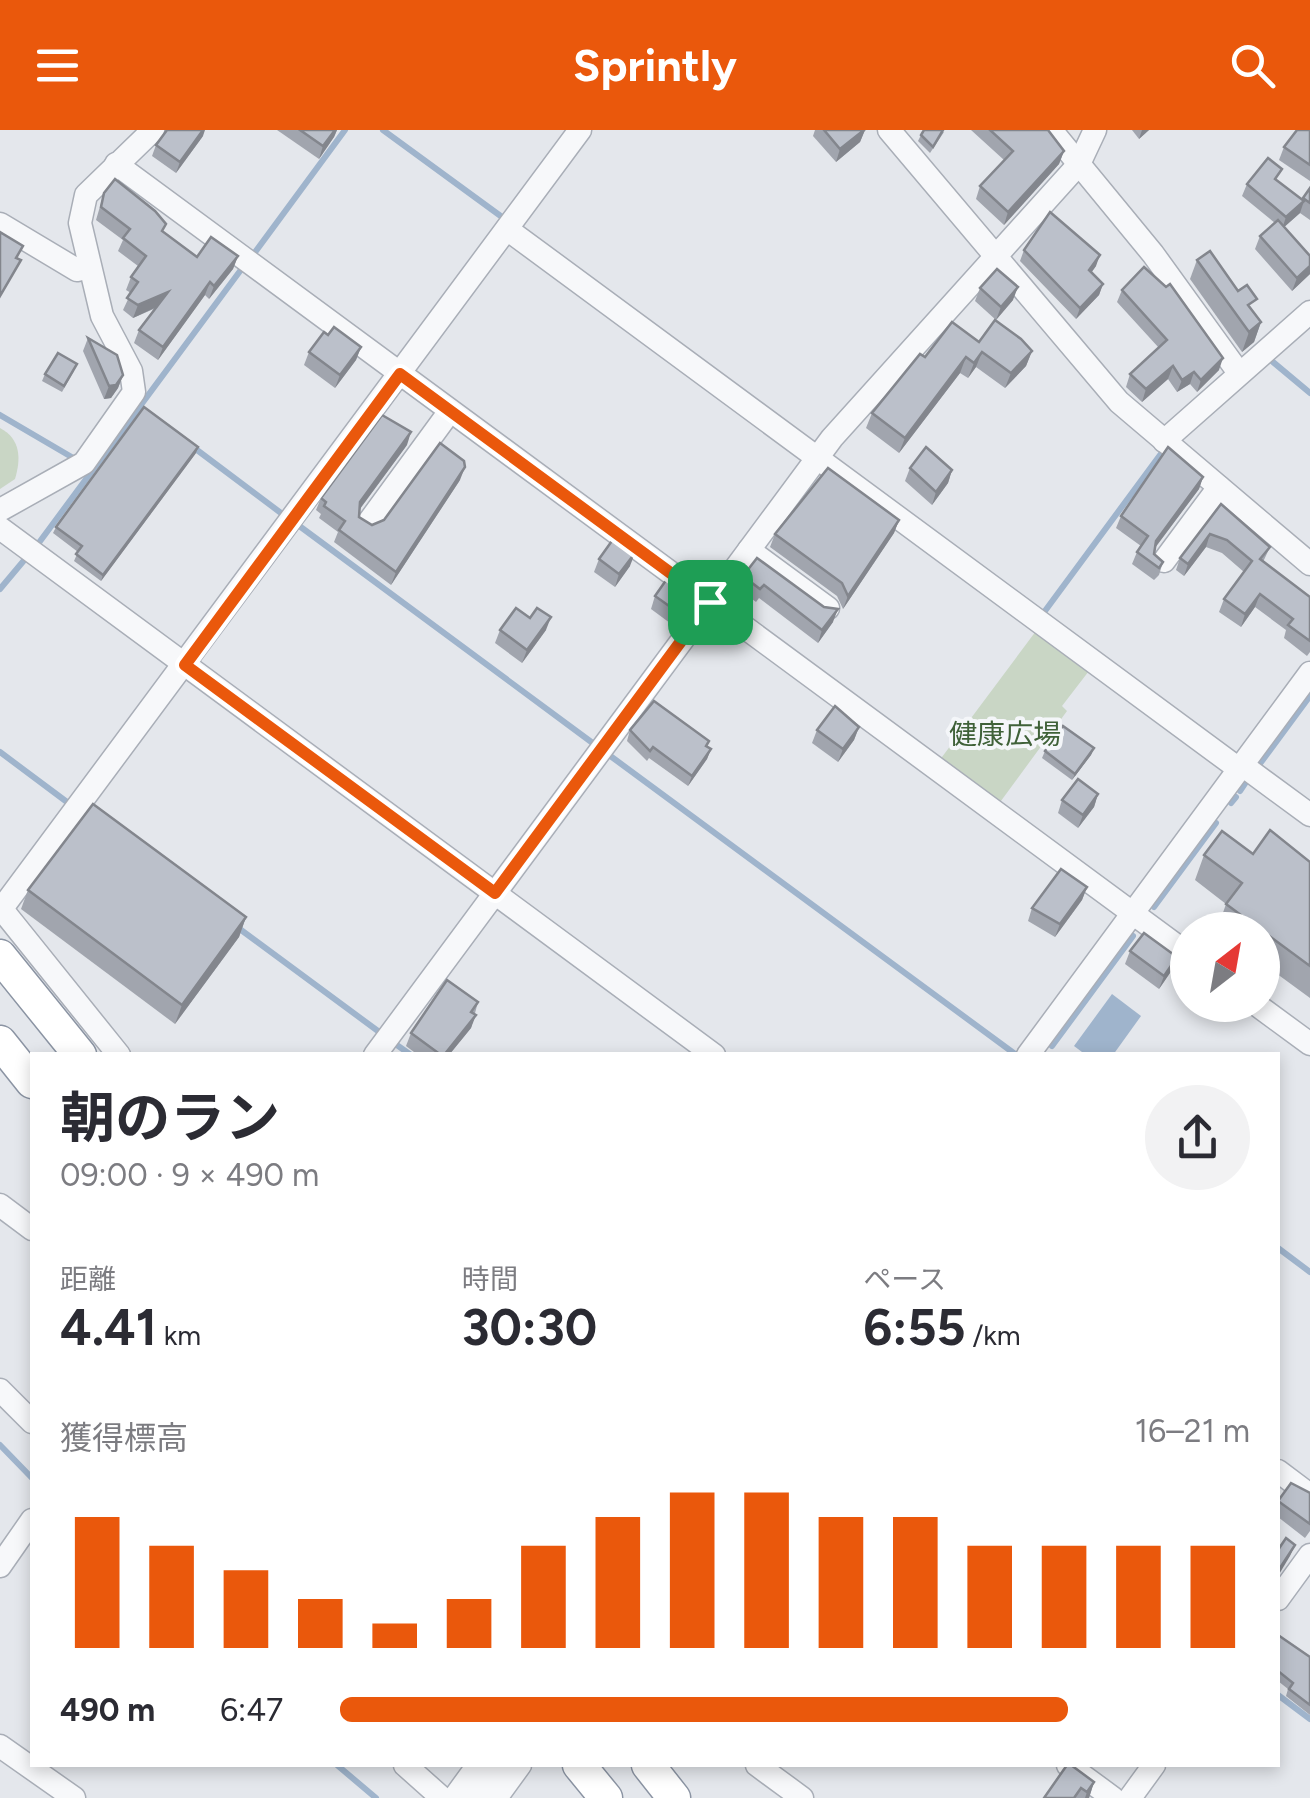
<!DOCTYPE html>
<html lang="ja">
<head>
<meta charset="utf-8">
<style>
  :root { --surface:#fff; --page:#f2f2f3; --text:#2b2b33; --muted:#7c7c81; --accent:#ea580c }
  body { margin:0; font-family:Figtree,"Noto Sans JP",sans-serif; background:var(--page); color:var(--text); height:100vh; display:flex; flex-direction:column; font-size:38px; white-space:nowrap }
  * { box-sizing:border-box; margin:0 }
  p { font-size:32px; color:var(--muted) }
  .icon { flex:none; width:55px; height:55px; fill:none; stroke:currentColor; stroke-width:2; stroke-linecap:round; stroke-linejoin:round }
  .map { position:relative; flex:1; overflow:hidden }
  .sheet { position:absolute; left:30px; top:922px; width:1250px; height:715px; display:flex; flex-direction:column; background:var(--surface); border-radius:0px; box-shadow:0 5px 15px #0003 }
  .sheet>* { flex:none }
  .needle { width:65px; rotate:31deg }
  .tools { position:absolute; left:1170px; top:782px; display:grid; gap:20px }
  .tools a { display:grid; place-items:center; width:110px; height:110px; border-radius:50%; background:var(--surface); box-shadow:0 5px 15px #0003; font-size:50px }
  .pin { position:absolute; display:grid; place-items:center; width:85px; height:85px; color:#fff; margin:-42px; border-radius:20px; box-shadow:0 5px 15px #0006 }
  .round { display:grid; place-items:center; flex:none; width:105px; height:105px; border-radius:52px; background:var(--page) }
  .overview { display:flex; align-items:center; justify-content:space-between; height:170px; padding:0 30px }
  h1 { font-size:55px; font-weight:700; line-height:75px }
  .figures { display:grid; grid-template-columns:repeat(3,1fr); gap:15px; height:170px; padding:10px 30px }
  .figures div { display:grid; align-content:center }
  .figures b { font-size:50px; font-weight:700 }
  .figures small { font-size:28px; font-weight:400 }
  .figures p { font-size:28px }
  .chart { height:280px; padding:20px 30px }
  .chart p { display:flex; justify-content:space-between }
  .chart svg { width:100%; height:180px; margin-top:10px; stroke:var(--accent); stroke-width:6 }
  ul { padding:0 30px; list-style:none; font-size:32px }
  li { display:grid; grid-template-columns:160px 120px 1fr; align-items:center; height:75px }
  li i { height:25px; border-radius:12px; background:var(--accent) }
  header { display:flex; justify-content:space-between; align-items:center; height:130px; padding:0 30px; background:var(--accent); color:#fff; font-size:45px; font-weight:700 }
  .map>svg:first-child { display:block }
  .green { fill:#c9d6c5 }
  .water { fill:#9fb4cc }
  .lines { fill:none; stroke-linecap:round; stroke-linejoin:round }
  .stream { stroke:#9fb4cc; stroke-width:6 }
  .minor-casing { stroke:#a9aeb7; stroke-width:25 }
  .highway-casing { stroke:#8b94a3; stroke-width:35 }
  .minor { stroke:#f7f8fa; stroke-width:22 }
  .highway { stroke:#fff; stroke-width:32 }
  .wall { fill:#a1a5ae }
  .shaded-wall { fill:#83868d }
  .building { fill:#bbc0ca; stroke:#83868d; stroke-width:2.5 }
  .route-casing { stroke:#fff; stroke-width:20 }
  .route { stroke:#ea580c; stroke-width:12 }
  .labels { text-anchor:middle; stroke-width:8; stroke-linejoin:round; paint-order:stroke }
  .park-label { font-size:28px; fill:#3f6138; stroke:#f4f6f9 }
</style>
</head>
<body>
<header><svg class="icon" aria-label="menu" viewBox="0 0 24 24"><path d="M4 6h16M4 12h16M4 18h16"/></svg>Sprintly<svg class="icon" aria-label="search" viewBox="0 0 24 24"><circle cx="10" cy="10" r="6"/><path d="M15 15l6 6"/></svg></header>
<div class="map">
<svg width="1310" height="1668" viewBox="0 0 1310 1668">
  <rect width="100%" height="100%" fill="#e4e7ec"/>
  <!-- green -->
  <g class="green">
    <path d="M0,298C21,309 21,329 15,349L0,359Z"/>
    <polygon points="1039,497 1092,537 1062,576 1067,581 998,675 939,631"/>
  </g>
  <!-- water -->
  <polygon class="water" points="1112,864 1141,886 1113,925 1086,925 1074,916"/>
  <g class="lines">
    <!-- stream -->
    <g class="stream">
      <polyline points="383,0 502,87"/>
      <polyline points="253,125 345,0"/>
      <polyline points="1267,227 1310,263"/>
      <polyline points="0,285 75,329"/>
      <polyline points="193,317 285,386"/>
      <polyline points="298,395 594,614"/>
      <polyline points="38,414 243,137"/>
      <polyline points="0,459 26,428"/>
      <polyline points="1042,485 1163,321"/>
      <polyline points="0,622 71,675"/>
      <polyline points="609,625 1015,924"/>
      <polyline points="1259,635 1310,566"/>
      <polyline points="1240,661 1246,652"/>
      <polyline points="1231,673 1236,667"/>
      <polyline points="1154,777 1216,693"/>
      <polyline points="237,797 382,904"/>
      <polyline points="394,913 411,925"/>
      <polyline points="1052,916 1133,806"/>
      <polyline points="1278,1118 1310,1142"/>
      <polyline points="0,1315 32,1348"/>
      <polyline points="1278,1565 1310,1589"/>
      <polyline points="337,1635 376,1668"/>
    </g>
    <!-- minor casing -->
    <g class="minor-casing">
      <g id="minor">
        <polyline points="889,0 1119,272 1310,434"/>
        <polyline points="1051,0 1153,124 1239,243"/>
        <polyline points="116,34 1188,824"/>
        <polyline points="0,94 77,140 89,137"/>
        <polyline points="507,99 1239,639"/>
        <polyline points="1164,311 1310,182"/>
        <polyline points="0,380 84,333 134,262 131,241 102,186 80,93 86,65 153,0"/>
        <polyline points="368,393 450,281"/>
        <polyline points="0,398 714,925"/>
        <polyline points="749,420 828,478"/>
        <polyline points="1164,431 1219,357"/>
        <polyline points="1242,635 1310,685"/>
        <polyline points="0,777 119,925"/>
        <polyline points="0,781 580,0"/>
        <polyline points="1257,875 1310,914"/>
        <polyline points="375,925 832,308 1079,34 1095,0"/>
        <polyline points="1028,925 1310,543"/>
        <polyline points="0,1075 32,1099"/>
        <polyline points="0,1260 32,1292"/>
        <polyline points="1278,1341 1310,1365"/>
        <polyline points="0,1436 32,1390"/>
        <polyline points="1278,1469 1310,1425"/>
        <polyline points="0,1616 74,1668"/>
        <polyline points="405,1635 442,1668"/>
        <polyline points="757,1635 802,1668"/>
        <polyline points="1068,1635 1113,1668"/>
        <polyline points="454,1668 478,1635"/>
        <polyline points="475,1668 499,1635"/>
        <polyline points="496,1668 520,1635"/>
        <polyline points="1130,1668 1154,1635"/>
      </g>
    </g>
    <!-- highway casing -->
    <g class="highway-casing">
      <g id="highway">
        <polyline points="0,826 80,925"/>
        <polyline points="0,912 32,952"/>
        <polyline points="579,1635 606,1668"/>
        <polyline points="648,1635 674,1668"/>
      </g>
    </g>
    <!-- minor -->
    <use href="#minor" class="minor"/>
    <!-- highway -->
    <use href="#highway" class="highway"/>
  </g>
  <!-- wall -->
  <g class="wall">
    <polygon points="277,0 337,0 334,7 319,29"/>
    <polygon points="815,0 865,0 860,12 836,32 813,6"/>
    <polygon points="971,0 1048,0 1064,21 1059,34 1004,95 976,69 980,56 1004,30"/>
    <polygon points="1132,0 1149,0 1139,9"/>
    <polygon points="1310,0 1310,51 1279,30 1284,17"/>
    <polygon points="944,2 930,23 918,11 921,5"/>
    <polygon points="203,6 176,43 152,26 156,15"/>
    <polygon points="1278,51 1302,70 1310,58 1310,90 1300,83 1284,97 1310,126 1310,144 1292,161 1255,119 1260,106 1275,93 1242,66 1247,54"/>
    <polygon points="104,63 164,102 197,127 238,126 233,139 209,169 205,165 158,230 134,213 139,200 156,178 133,188 123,180 131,163 126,160 131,147 138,136 118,121 123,110 96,90"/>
    <polygon points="1024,120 1096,136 1091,143 1103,154 1099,165 1076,189 1020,131"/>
    <polygon points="1197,130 1253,181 1261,192 1254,212 1242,222 1190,149"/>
    <polygon points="980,158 1013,170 996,190 975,171"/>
    <polygon points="1122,160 1219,240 1197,262 1190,254 1177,262 1168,249 1142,272 1126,257 1130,244 1159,218 1117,172"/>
    <polygon points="328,205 361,217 356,230 335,258 304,235 309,222"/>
    <polygon points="88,208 123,245 118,258 111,268 104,269 83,221"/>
    <polygon points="979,212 1032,221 1026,236 1005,258 976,237 968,248 960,243 899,323 866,298 872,283 925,227"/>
    <polygon points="74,241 62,262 42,251 45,244"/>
    <polygon points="407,315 360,379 359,387 372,395 460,350 391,455 334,412 338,402 319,388 321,384 316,380 321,368"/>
    <polygon points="196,323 101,451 74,431 78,422 53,403 56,397"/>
    <polygon points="910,338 952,340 948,353 932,375 905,351"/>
    <polygon points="1203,347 1199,359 1155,418 1154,424 1163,432 1159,445 1154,450 1132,434 1137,422 1141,416 1116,398 1121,386"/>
    <polygon points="1221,374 1270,417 1263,432 1310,467 1310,522 1307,526 1284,508 1286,500 1255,477 1241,497 1219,482 1224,469 1244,442 1222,423 1206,417 1184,446 1176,440 1180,428"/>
    <polygon points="899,390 894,403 843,479 837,466 770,417 775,404"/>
    <polygon points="757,428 833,492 818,513 759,468 756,472 739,459 743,446"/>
    <polygon points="599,429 630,436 615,457 594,442"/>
    <polygon points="693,464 688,477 674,496 651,479 655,466"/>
    <polygon points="530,488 546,500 522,533 495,513 500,500"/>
    <polygon points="859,597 854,610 838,632 812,613 817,600"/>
    <polygon points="630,600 707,616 711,619 707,629 688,656 649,628 647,631 627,611"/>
    <polygon points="1094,618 1091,625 1072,650 1042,628 1045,621"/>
    <polygon points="1098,664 1094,677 1078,698 1058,683 1062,670"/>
    <polygon points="1253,724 1310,732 1310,868 1262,833 1262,800 1217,800 1226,774 1195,750 1204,725"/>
    <polygon points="1087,757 1082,770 1055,807 1028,791 1032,778"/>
    <polygon points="28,760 246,787 239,807 175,894 21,779"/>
    <polygon points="1130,821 1172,840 1159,859 1125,834"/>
    <polygon points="478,872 471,898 449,925 418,925 406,916 411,903"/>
    <polygon points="1310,1363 1310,1401 1305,1408 1278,1387 1278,1370"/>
    <polygon points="1278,1505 1310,1527 1310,1585 1286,1566 1288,1559 1278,1551"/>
    <polygon points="1094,1652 1089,1668 1044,1668"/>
  </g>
  <!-- shaded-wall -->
  <g class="shaded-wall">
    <polygon points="203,0 205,0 203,6 176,43 180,32"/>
    <polygon points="335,0 337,0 334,7 319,29 323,16"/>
    <polygon points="865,0 860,12 836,32 840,19"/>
    <polygon points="1142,0 1149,0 1139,9"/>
    <polygon points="1064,21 1059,34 1004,95 1008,82"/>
    <polygon points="1304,71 1300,83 1282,99 1286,87"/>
    <polygon points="1100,125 1096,136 1085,151 1089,140"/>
    <polygon points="238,126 233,139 209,169 214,156"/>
    <polygon points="1310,136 1310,144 1292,161 1297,148"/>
    <polygon points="210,152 205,165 158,230 163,217"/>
    <polygon points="1103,154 1099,165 1076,189 1080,178"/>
    <polygon points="1018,157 1013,170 996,190 1001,177"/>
    <polygon points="168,162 163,174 133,188 138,175"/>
    <polygon points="1261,192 1254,212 1242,222 1249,202"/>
    <polygon points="361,217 356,230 335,258 340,245"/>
    <polygon points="1032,221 1026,236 1005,258 1011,243"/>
    <polygon points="982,222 976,237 968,248 974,233"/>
    <polygon points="966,227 960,243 899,323 905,308"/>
    <polygon points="1223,228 1219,240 1197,262 1201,250"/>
    <polygon points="1173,236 1168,249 1142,272 1146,259"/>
    <polygon points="1194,242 1190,254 1177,262 1182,250"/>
    <polygon points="123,245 118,258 111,268 104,269 109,256"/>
    <polygon points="411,302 407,315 356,384 360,372"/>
    <polygon points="198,317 196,323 101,451 103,445"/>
    <polygon points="465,337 460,350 391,455 396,442"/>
    <polygon points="952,340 948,353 932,375 936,362"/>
    <polygon points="1203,347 1199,359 1151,423 1156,411"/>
    <polygon points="899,390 894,403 843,479 848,466"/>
    <polygon points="1210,404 1206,417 1184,446 1188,434"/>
    <polygon points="635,423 630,436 615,457 619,444"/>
    <polygon points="693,464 688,477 674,496 679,483"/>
    <polygon points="1260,464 1255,477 1241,497 1245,484"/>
    <polygon points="838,479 833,492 818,513 822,500"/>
    <polygon points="551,487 546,500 522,533 527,520"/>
    <polygon points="859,597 854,610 838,632 843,619"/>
    <polygon points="1094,618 1091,625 1072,650 1075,644"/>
    <polygon points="711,619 707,629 688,656 692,646"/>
    <polygon points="1098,664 1094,677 1078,698 1083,685"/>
    <polygon points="1087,757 1082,770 1055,807 1060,794"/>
    <polygon points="246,787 239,807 175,894 182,875"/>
    <polygon points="1177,827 1172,840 1159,859 1164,846"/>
    <polygon points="476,885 471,898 449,925 444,925"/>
    <polygon points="1295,1415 1290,1426 1278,1446 1278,1441"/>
    <polygon points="1094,1652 1089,1668 1085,1668 1087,1662"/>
  </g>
  <!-- building -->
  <g class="building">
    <polygon points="167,0 203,0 180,32 156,15"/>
    <polygon points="300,0 335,0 323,16"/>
    <polygon points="824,0 864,0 840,19"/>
    <polygon points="924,0 943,0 933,17 921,5"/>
    <polygon points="990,0 1048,0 1064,21 1008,82 980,56 1013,21"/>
    <polygon points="1297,0 1310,0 1310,35 1284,17"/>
    <polygon points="1268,28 1282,39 1275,49 1304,71 1286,87 1247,54"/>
    <polygon points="115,49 155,81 166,94 162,101 197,127 211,107 238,126 214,156 210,152 163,217 139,200 168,162 138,175 127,168 138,152 131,147 146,126 123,108 130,99 101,77 104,63"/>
    <polygon points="1310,58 1310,73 1303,68"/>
    <polygon points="1050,82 1100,125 1089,140 1103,154 1080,178 1024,120"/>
    <polygon points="1278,90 1310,126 1310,136 1297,148 1260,106"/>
    <polygon points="0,102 23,116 16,128 21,130 0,166"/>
    <polygon points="1210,121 1238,161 1247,155 1257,169 1248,175 1261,192 1249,202 1197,130"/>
    <polygon points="1144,137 1166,157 1170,154 1223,228 1201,250 1194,242 1182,250 1173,236 1146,259 1130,244 1167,210 1122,160"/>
    <polygon points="997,139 1018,157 1001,177 980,158"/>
    <polygon points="995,190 1021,209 1032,221 1011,243 982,222 974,233 966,227 905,308 872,283 920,224 925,227 952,192 979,212"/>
    <polygon points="334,197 361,217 340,245 309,222 324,202 328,205"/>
    <polygon points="88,208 117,225 123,245 116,255 109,256"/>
    <polygon points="58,223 77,234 64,256 45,244"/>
    <polygon points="144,277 198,317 103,445 76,424 82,416 56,397"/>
    <polygon points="382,285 411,302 360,372 359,387 372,395 384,390 440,313 464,331 465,337 396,442 339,400 345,391 324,376 326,372 321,368"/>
    <polygon points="926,317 952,340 936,362 910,338"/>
    <polygon points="1168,317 1203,347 1156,411 1154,424 1163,432 1159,438 1137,422 1148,406 1121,386"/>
    <polygon points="828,338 899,390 848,466 842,453 775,404"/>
    <polygon points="1221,374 1270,417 1260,429 1310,467 1310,511 1288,495 1293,489 1260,464 1245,484 1224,469 1252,431 1227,410 1210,404 1188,434 1180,428"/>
    <polygon points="614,408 635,423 619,444 599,429"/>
    <polygon points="757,428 824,477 838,479 822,500 764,455 760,459 743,446"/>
    <polygon points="669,446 693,464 679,483 655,466"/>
    <polygon points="516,478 530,488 537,478 551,487 527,520 500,500"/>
    <polygon points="654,571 709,611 706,616 711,619 692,646 653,617 650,621 630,600"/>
    <polygon points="835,576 859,597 843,619 817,600"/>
    <polygon points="1063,596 1094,618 1075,644 1045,621"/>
    <polygon points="1078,649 1098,664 1083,685 1062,670"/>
    <polygon points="93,674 246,787 182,875 28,760"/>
    <polygon points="1270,700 1310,732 1310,836 1226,774 1242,753 1204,725 1222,701 1253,724"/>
    <polygon points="1061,739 1087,757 1060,794 1032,778"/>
    <polygon points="1144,803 1177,827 1164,846 1130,821"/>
    <polygon points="447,850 478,872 471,882 476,885 444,925 441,925 411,903"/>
    <polygon points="1291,1353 1310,1363 1310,1394 1278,1371"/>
    <polygon points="1286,1408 1295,1415 1278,1441 1278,1420"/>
    <polygon points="1278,1505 1310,1527 1310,1575 1289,1559 1293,1553 1278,1541"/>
    <polygon points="1067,1635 1071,1635 1094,1652 1087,1662 1081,1658 1074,1668 1044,1668"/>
  </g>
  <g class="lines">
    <!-- route casing -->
    <g class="route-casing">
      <polygon id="route" points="400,244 710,472 495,763 185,535"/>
    </g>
    <!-- route -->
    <use href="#route" class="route"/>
  </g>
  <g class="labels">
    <!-- park labels -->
    <g class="park-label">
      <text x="1005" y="614">健康広場</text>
    </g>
  </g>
</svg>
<div class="tools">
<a><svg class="needle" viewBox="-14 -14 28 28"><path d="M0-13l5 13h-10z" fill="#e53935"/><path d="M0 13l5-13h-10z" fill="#7c7c81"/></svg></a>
</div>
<div class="pin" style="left:710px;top:472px;background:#1e9e55"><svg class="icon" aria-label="arrive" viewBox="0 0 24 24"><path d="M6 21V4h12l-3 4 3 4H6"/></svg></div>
<section class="sheet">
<div class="overview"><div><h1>朝のラン</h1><p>09:00 · 9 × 490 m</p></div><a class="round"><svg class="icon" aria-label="share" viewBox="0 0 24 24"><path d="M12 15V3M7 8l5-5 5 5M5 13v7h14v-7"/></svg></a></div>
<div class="figures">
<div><p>距離</p><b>4.41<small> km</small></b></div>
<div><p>時間</p><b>30:30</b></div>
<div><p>ペース</p><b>6:55<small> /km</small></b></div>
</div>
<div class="chart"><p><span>獲得標高</span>16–21 m</p>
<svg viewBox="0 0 160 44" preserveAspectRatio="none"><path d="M5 44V12M15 44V19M25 44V25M35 44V32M45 44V38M55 44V32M65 44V19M75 44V12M85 44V6M95 44V6M105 44V12M115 44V12M125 44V19M135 44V19M145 44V19M155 44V19"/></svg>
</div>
<ul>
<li><b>490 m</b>6:47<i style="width:80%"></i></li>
</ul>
</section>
</div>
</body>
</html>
